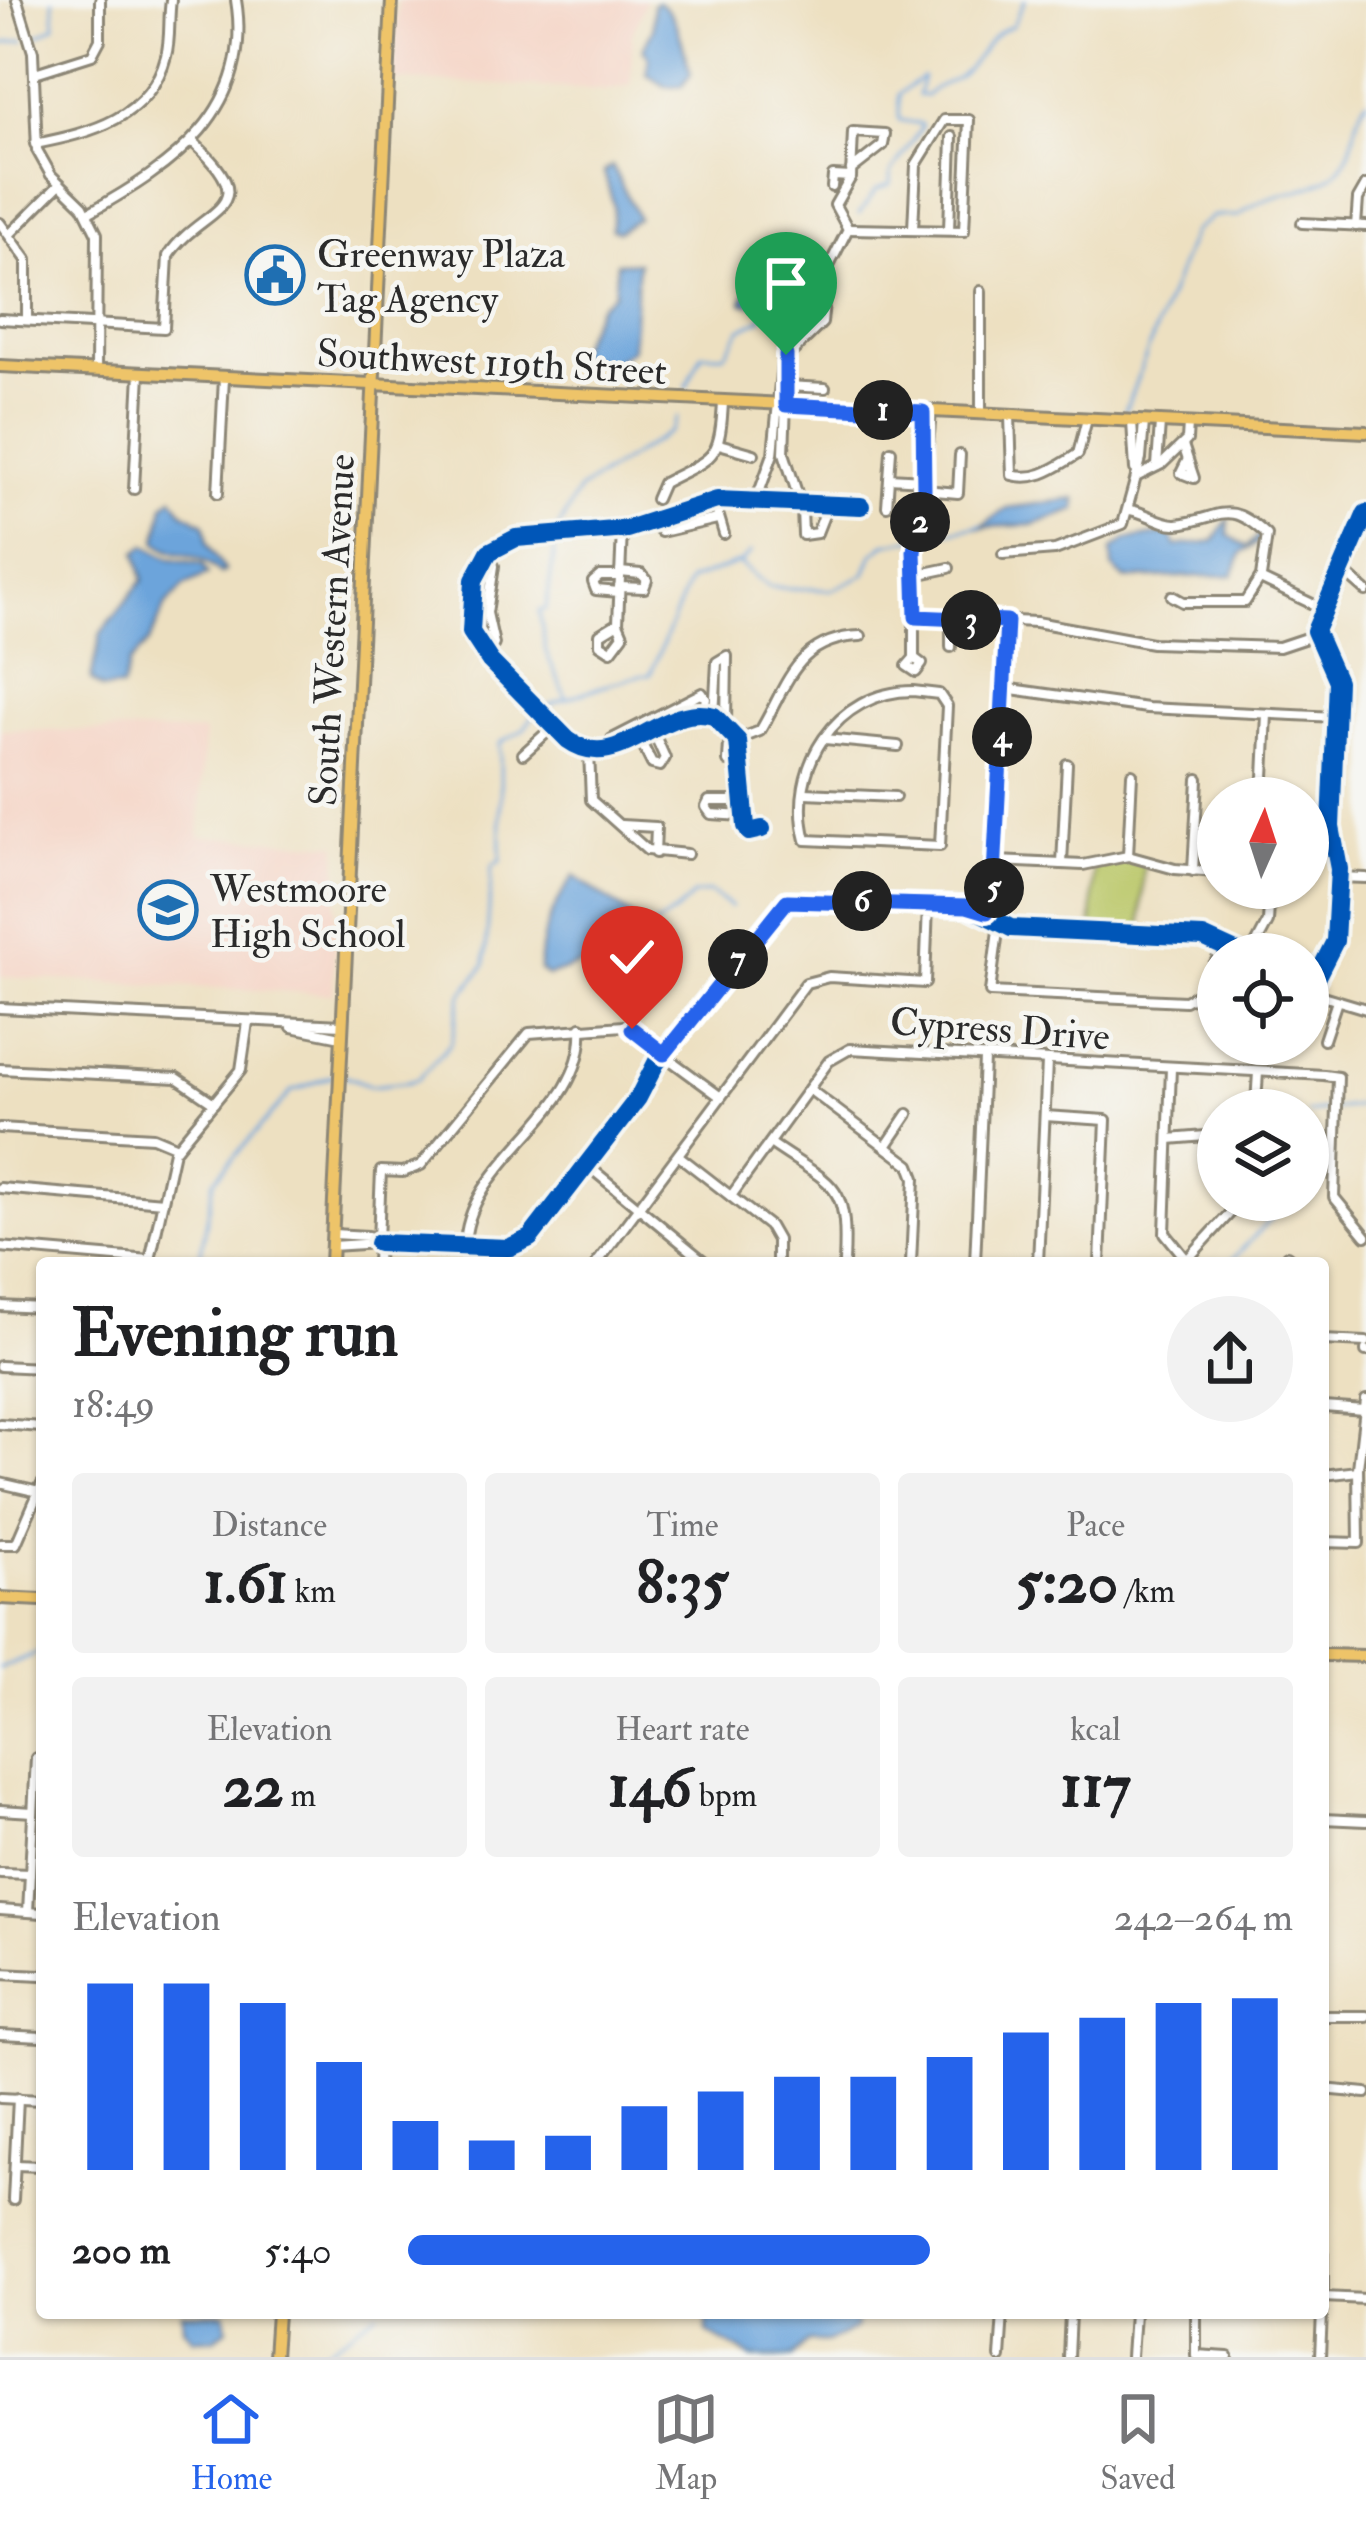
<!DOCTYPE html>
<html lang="en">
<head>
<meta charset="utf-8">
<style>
  :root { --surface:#fff; --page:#f2f2f2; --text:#202124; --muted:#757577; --line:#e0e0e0; --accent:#2563eb }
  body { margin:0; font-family:"IM FELL Double Pica",serif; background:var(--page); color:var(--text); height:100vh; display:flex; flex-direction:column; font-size:45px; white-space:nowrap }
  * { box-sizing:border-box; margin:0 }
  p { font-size:39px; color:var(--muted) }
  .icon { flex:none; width:66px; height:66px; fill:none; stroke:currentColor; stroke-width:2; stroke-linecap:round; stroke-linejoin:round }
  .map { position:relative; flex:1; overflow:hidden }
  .drawer { position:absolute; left:36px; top:1257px; width:1293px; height:1062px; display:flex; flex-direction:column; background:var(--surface); border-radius:12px; box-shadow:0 3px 9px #0004 }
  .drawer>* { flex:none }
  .needle { width:78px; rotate:3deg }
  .buttons { position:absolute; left:1197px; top:777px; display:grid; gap:24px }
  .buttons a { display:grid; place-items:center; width:132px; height:132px; border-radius:50%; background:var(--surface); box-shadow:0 3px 9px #0004; font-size:60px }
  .pin { position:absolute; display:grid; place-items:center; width:102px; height:102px; color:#fff; margin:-123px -51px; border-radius:50% 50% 50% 0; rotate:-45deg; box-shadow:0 0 12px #0007 }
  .pin .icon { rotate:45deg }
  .km { position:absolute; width:60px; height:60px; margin:-30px; border-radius:50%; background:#222; color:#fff; font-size:33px; line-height:60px; text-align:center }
  .round { display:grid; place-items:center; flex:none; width:126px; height:126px; border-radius:63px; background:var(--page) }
  .overview { display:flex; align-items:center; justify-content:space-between; height:204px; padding:0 36px }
  h1 { font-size:66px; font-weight:700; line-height:90px }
  .stats { display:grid; grid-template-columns:repeat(3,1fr); gap:18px; height:204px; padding:12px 36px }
  .stats div { display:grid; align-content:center; border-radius:12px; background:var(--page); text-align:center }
  .stats b { font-size:60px; font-weight:700 }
  .stats small { font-size:33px; font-weight:400 }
  .stats p { font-size:33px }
  .chart { height:336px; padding:24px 36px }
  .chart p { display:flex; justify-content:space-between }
  .chart svg { width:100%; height:216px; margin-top:12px; stroke:var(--accent); stroke-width:6 }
  ul { padding:0 36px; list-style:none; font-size:39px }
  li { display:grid; grid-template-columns:192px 144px 1fr; align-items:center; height:90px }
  li i { height:30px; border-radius:15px; background:var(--accent) }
  .dock { display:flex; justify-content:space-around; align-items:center; height:168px; border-top:3px solid var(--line); background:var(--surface); font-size:33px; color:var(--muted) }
  .dock a { display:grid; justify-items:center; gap:6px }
  .dock .selected { color:var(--accent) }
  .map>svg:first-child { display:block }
  .built { fill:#f5d2c2 }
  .green { fill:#bbc86a; stroke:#737a4a; stroke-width:3 }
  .water { fill:#6ca4db; stroke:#4c6883; stroke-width:3 }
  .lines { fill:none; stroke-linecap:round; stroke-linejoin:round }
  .stream { stroke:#6ca4db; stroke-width:3 }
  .minor-casing { stroke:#8c8676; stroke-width:14 }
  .major-casing { stroke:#8c8676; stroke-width:16 }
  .minor { stroke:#fff; stroke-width:8 }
  .major { stroke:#eec469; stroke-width:10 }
  .cycleway-casing { stroke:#f6f6f2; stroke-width:26 }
  .cycleway { stroke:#0057b8; stroke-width:18 }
  .route-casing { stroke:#fff; stroke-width:24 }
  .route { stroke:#2563eb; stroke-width:15 }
  .labels { text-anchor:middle; stroke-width:9; stroke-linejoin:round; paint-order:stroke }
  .poi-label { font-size:39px; fill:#2b2b2b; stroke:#f6f6f2; text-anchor:start }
  .street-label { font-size:39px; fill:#2b2b2b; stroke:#f6f6f2 }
</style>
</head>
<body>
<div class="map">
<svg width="1366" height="2357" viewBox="0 0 1366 2357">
  <rect width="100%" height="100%" fill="#f6f6f2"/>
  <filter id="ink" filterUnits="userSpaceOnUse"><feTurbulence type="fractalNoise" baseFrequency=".00833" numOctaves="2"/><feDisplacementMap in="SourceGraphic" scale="24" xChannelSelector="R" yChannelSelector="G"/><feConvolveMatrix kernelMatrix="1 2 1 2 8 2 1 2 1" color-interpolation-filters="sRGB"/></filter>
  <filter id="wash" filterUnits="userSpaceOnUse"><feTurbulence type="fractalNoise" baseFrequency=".004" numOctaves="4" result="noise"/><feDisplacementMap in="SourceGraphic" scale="48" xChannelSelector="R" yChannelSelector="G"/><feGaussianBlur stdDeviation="2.7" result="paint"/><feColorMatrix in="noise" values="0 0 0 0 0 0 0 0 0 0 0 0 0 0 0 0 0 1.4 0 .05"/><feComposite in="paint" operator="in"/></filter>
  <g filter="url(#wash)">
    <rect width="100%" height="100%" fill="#ede0c1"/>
    <!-- built -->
    <g class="built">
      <polygon points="398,0 646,0 632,34 631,85 606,90 394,80"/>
      <polygon points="0,730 204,732 199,836 338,844 333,994 0,977"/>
    </g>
    <!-- green -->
    <polygon class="green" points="1120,859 1144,863 1141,929 1092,927 1094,866"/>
    <!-- water -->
    <g class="water">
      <path d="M658,2C680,15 683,51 691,74L682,86H665L647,74L649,56L643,49L653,29V4Z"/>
      <polygon points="612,166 638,218 618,231 611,229 614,207 604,172"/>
      <polygon points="638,262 632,349 612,362 579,357 577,349 599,306 614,293 617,263"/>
      <path d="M782,276L788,295L777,307L742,303C745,286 766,275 782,276Z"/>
      <path d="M173,497L183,512L205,524L208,544L225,571L220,574C197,547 178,561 157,541L164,505Z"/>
      <polygon points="1076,499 1076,510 1032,525 980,527 1007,508"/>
      <polygon points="1229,518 1228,535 1247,547 1261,533 1265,538 1242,553 1233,575 1125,579 1113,568 1112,550 1127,540 1169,533 1176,546 1214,541"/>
      <polygon points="146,545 169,558 202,564 208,574 185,585 166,605 149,642 129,664 122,688 102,689 91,680 101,633 143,580 137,552"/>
      <path d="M574,876L634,918L642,943L603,963L593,960L548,976L540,970C538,937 555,903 574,876Z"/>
      <polygon points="182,2313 225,2313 228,2328 215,2338 193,2338 183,2327"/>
      <polygon points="707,2313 856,2313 856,2328 827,2342 808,2342 792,2357 753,2357 707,2332"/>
    </g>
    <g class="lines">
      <!-- stream -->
      <g class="stream">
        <polyline points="33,38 55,26 53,0"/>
        <polyline points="0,44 24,40"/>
        <path d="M859,214L876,190L891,184V173L921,128V124L899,120V94L923,77L918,95L926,96C936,84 945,85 958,77C979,63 986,33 1012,26L1025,0"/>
        <polyline points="786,293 806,269"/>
        <polyline points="686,387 702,354 725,354 741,329 761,319 768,305"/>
        <path d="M1124,413L1193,232L1213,216H1239C1266,190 1315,195 1339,169C1357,150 1351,122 1366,100"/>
        <polyline points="740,564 751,552"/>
        <polyline points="566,697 546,652 539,611 546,609 558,529 579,490 671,431 677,417"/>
        <path d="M543,708C560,700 637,673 650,675L689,581L738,563L769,587L832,590L865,574L873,554L885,544L982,525"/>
        <path d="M642,936C660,920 680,912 693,895L709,892L731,907"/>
        <polyline points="344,1075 371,1086 408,1082 418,1079 451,1043 462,994 485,965 492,866 501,861 500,743 523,730 535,714"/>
        <polyline points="1308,1113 1366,1104"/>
        <polyline points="199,1263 214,1180 292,1091 335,1075"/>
        <polyline points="1229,1263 1289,1200"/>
        <polyline points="0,1668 42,1651"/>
        <polyline points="316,2357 378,2313"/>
      </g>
    </g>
  </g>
  <g filter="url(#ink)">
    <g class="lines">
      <!-- minor casing -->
      <g class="minor-casing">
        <g id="minor">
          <polyline points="17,0 33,52 37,150 51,175 83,206 97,234 96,371"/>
          <polyline points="35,73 92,55 100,40 100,0"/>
          <path d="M35,144C91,133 150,118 166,56C171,38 168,19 171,0"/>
          <polyline points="851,177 853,132 885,134 883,145 851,170"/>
          <path d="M88,213C173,166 254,110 236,0"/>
          <polyline points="0,223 27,260 27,320"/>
          <polyline points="1302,223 1366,226"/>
          <polyline points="1356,226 1358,199 1366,185"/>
          <polyline points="848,229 964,231 969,120 944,120 916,165 913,229"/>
          <polyline points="949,230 952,137"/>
          <polyline points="10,234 60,184"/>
          <path d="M0,319L164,328L168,256C201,206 268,211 194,143"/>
          <polyline points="788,354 784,453 802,508 803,535 817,533 828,505"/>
          <polyline points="786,386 825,388"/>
          <polyline points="923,412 926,440"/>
          <polyline points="931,412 924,490 958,493 960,455"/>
          <polyline points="981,414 981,291"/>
          <path d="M1010,416L1012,475C1038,482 1056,467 1078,454L1087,419"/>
          <polyline points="1132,422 1135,469"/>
          <polyline points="719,444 754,454"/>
          <polyline points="1183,445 1194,478 1181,473 1187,461"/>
          <polyline points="1157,466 1160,423"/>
          <polyline points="1136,477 1162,464 1187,440 1188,424"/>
          <polyline points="889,478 924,480"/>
          <polyline points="134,489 140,373"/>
          <polyline points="218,493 224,378"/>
          <path d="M656,499L663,483C712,457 720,463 723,402"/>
          <polyline points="756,501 773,454 782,362 822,323 827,270 848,229 835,205 851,177 833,176 832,187"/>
          <polyline points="887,506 891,451"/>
          <path d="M1130,510C1145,512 1163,525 1177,524C1221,519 1226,497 1267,535L1261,577L1245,602H1183L1172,596"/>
          <polyline points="719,517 724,534"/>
          <polyline points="657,520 661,532 717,519 721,500"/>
          <polyline points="1003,554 1055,550 1123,524 1141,459 1144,422"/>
          <polyline points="1342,570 1366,591"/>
          <polyline points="916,575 949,568"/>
          <polyline points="1260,579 1325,610"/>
          <polyline points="619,587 644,588 647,580 641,574 620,572"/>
          <polyline points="619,592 596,590 593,582 600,576 620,576"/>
          <polyline points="917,617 1036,622 1152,643 1279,647 1315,635"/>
          <polyline points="951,619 951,647"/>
          <polyline points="618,623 600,634 600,644 611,651 623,635 618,623 622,530"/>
          <polyline points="486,656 494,644 487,613 494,566 487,555"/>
          <polyline points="914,658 922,664 916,672 907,666 914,658 914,551 926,508 924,490 922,513"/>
          <polyline points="1004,688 1147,708 1336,717"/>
          <path d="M913,691L939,694L947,706L940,846L806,840C787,768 836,691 913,691Z"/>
          <polyline points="714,716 717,662 727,656 726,724"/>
          <polyline points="638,736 652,764 660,766 665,758 652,729"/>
          <polyline points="825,739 898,746"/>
          <polyline points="589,751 591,800 647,850 687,854"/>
          <polyline points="611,751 612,739 702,693 706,699 702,713"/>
          <polyline points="523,754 554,726"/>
          <path d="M741,763L728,761L729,743L760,731C788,684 796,638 861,636"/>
          <polyline points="805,793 895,797"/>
          <polyline points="1263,798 1267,714"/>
          <polyline points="741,801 709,801 706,807 711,814 743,816"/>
          <polyline points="621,825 656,827 655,853"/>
          <path d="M762,829L749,832L746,826L738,741L714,716C660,701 619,777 568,740L490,661L471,632L474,580L489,552L516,538L627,529L717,500L861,506"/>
          <polyline points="1128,856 1132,774"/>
          <polyline points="996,861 1083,865 1128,856 1175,869 1218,872"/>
          <polyline points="1062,864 1067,764"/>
          <polyline points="1193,871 1198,779"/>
          <polyline points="1338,877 1366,878"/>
          <polyline points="987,912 995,884 1007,621"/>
          <polyline points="999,923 990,992 1185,1001 1199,993 1218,957"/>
          <polyline points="1251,954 1268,922 1270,888"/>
          <polyline points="1309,992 1335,941 1339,869 1331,827 1337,681 1315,631 1366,513"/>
          <polyline points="1309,992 1366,1009"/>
          <polyline points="0,1008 342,1025"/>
          <polyline points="292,1027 341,1037"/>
          <polyline points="1324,1040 1336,1004"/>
          <polyline points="1171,1068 1165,1233 1187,1260"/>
          <polyline points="0,1069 177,1078 214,1103"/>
          <polyline points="809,1089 910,1165 915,1178 911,1263"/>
          <polyline points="1256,1104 1258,1072"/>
          <polyline points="1045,1116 1106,1120 1100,1263"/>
          <polyline points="0,1128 153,1137 177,1147"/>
          <polyline points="1169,1139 1218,1135"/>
          <path d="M770,1143C835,1188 848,1180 844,1263"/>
          <polyline points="887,1145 908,1114"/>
          <polyline points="679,1156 769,1226 777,1240 777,1263"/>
          <polyline points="587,1165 706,1263"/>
          <polyline points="0,1188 163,1202"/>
          <polyline points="731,1196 829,1061 850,1049 1324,1075 1338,1077 1334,1197 1366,1236"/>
          <polyline points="378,1243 508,1248 530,1238 638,1098 656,1063 787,901 967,906 1011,928 1203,937 1240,954"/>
          <polyline points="332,1246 378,1243 368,1236 333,1234"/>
          <polyline points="0,1247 150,1260 174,1151 241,1070 248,1022"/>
          <path d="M465,1247C466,1159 587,1115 581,1027"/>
          <polyline points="1185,1262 1242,1200"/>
          <polyline points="377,1263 381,1171 403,1172 421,1165 529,1033 624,1026 718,1095"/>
          <polyline points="597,1263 806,983 829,977 925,983 928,905"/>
          <polyline points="975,1263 984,1059"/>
          <polyline points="1038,1263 1047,1062"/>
          <polyline points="1279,1263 1287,1256 1295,1263"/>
          <polyline points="0,1306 42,1308"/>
          <polyline points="1323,1340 1366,1342"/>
          <polyline points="1366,1350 1366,1351"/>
          <polyline points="0,1366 42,1368"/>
          <polyline points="1323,1407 1365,1410"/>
          <polyline points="0,1424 42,1427"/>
          <polyline points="1323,1475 1358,1471"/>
          <polyline points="0,1483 39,1492"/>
          <polyline points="1323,1542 1359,1543 1358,1468 1366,1400"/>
          <polyline points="0,1544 16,1544 42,1484"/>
          <polyline points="0,1810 33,1812"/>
          <polyline points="1323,1819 1366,1821"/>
          <polyline points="0,1873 30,1874"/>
          <polyline points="0,1910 42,1913"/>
          <polyline points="28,1912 36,1758"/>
          <polyline points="0,1973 42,1975"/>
          <polyline points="1323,2016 1366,2016"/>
          <polyline points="0,2035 42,2037"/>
          <polyline points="1323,2089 1366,2093"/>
          <polyline points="0,2098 42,2100"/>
          <polyline points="15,2165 42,2166"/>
          <polyline points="13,2200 18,2098"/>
          <polyline points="1323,2254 1323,2296"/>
          <polyline points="1323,2297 1366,2299"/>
          <polyline points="1196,2313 1196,2355 1228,2357"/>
          <polyline points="1000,2357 1003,2313"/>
          <polyline points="1068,2357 1070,2313"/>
          <polyline points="1131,2357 1134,2313"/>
          <polyline points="1320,2357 1322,2313"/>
        </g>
      </g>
      <!-- major casing -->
      <g class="major-casing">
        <g id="major">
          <polyline points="0,366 1366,432"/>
          <polyline points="331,1263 392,0"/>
          <polyline points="0,1598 42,1600"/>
          <polyline points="1323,1655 1366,1656"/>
          <polyline points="274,2357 277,2313"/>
        </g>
      </g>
      <!-- minor -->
      <use href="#minor" class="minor"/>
      <!-- major -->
      <use href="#major" class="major"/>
      <!-- cycleway casing -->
      <g class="cycleway-casing">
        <g id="cycleway">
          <path d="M762,829L749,832L746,826L738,741L714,716C660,701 619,777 568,740L490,661L471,632L474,580L489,552L516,538L627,529L717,500L861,506"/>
          <polyline points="1309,992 1335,941 1339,869 1331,827 1337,681 1315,631 1366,513"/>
          <polyline points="378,1243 508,1248 530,1238 638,1098 656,1063 787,901 967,906 1011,928 1203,937 1240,954"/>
        </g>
      </g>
      <!-- cycleway -->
      <use href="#cycleway" class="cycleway"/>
    </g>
  </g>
  <g class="lines" filter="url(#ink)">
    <!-- route casing -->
    <g class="route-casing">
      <polyline id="route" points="632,1029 664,1054 787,901 967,906 987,912 993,895 1007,621 916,617 914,551 924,490 923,412 786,405 786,355"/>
    </g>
    <!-- route -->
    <use href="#route" class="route"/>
  </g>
  <!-- icons -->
  <defs>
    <g id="civic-ring" transform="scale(3)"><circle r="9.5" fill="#f6f6f2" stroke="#1f6fb2" stroke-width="1.5"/><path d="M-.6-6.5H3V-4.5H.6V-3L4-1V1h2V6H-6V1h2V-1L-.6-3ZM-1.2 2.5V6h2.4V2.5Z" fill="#1f6fb2"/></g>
    <g id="school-ring" transform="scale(3)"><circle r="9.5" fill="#f6f6f2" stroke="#1f6fb2" stroke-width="1.5"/><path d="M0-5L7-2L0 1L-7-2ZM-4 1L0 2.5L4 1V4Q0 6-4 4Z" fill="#1f6fb2"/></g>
  </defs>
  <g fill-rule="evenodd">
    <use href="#civic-ring" x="275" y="275"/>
    <use href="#school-ring" x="168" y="910"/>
  </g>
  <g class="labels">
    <!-- poi labels -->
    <g class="poi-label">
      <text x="317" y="267">Greenway Plaza<tspan x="317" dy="45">Tag Agency</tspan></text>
      <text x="210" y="902">Westmoore<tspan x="210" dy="45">High School</tspan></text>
    </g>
    <!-- street labels -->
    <g class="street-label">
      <text transform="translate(492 361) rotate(3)" y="14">Southwest 119th Street</text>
      <text transform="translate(331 630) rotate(-87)" y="14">South Western Avenue</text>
      <text transform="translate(1000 1028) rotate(4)" y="14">Cypress Drive</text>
    </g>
  </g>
</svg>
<div class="buttons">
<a><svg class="needle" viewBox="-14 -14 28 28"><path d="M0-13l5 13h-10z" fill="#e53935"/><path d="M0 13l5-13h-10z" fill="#757577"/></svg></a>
<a><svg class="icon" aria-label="locate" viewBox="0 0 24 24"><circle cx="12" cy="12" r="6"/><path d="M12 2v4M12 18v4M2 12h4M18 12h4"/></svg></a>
<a><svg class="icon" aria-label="layers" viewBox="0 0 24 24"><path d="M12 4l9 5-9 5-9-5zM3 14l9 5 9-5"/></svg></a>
</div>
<div class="pin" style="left:786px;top:355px;background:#1e9e55"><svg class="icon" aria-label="arrive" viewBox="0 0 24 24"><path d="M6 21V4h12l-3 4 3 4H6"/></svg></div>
<div class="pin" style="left:632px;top:1029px;background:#d93025"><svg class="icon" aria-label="check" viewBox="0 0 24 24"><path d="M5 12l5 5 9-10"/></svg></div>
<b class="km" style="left:883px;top:410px">1</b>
<b class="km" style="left:920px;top:522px">2</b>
<b class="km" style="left:971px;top:620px">3</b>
<b class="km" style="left:1002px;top:737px">4</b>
<b class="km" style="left:994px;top:888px">5</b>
<b class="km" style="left:862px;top:901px">6</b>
<b class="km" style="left:738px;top:959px">7</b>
<section class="drawer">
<div class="overview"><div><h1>Evening run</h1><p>18:49</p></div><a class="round"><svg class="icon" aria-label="share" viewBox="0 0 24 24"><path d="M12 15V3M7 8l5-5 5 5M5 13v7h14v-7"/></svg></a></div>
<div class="stats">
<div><p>Distance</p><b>1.61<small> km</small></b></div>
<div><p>Time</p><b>8:35</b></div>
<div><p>Pace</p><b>5:20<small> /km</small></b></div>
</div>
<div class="stats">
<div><p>Elevation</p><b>22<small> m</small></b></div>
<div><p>Heart rate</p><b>146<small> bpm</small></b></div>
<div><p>kcal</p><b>117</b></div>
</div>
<div class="chart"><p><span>Elevation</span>242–264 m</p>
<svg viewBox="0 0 160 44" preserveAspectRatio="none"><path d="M5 44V6M15 44V6M25 44V10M35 44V22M45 44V34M55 44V38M65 44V37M75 44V31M85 44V28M95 44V25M105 44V25M115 44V21M125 44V16M135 44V13M145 44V10M155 44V9"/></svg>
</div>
<ul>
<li><b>200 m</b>5:40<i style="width:59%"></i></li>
</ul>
</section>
</div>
<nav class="dock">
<a class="selected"><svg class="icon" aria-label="home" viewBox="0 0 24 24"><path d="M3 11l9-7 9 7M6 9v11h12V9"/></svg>Home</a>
<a><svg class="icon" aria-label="map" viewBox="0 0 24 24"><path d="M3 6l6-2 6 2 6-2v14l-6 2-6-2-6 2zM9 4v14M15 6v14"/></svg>Map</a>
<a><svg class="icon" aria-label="saved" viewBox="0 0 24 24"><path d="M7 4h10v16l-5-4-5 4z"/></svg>Saved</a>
</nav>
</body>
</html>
